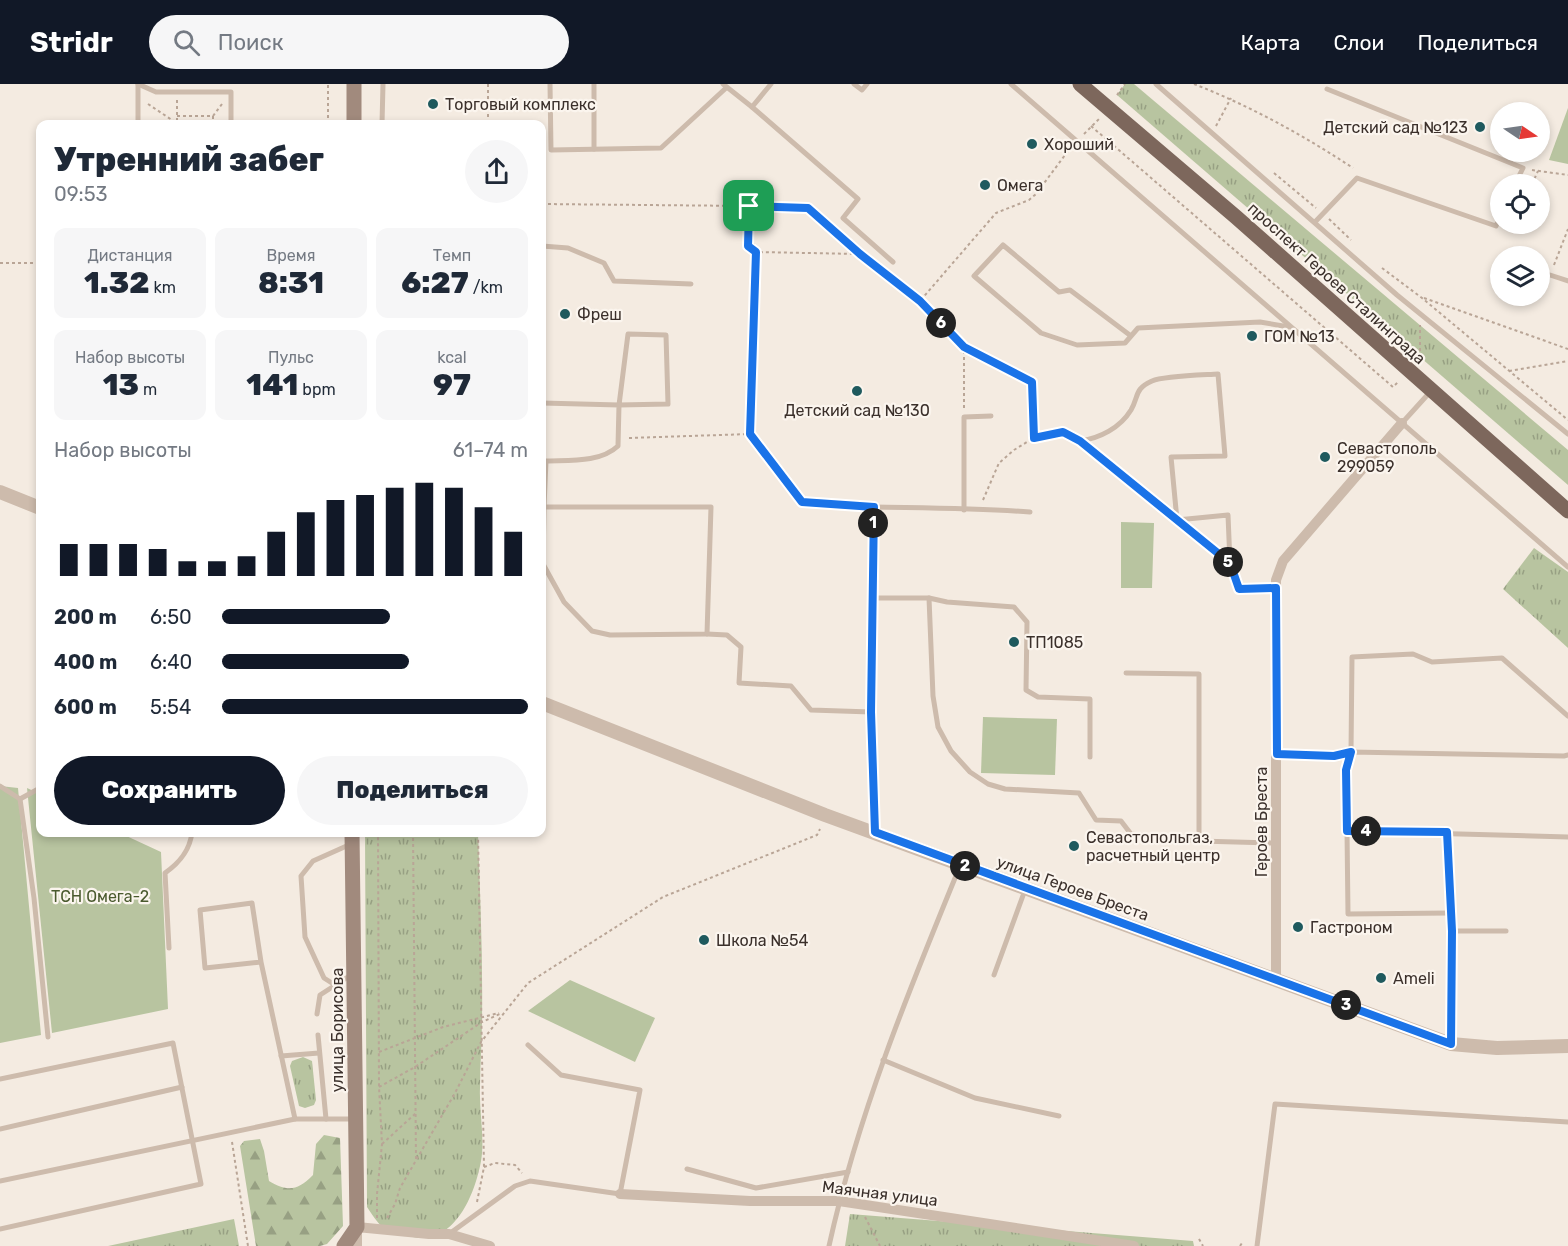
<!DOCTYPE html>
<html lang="ru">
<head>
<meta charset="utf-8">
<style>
  :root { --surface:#fff; --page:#f6f6f7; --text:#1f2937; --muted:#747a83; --accent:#111827 }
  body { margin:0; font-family:Rubik,sans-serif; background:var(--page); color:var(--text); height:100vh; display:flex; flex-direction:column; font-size:22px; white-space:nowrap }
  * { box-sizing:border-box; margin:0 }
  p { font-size:20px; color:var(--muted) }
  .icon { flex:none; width:33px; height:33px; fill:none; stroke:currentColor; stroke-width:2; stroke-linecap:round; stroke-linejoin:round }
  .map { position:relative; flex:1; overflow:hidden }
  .sheet { position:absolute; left:36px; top:36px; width:510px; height:717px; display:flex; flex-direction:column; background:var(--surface); border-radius:12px; box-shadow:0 3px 9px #0003 }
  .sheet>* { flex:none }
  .needle { width:39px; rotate:103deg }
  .tools { position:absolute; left:1490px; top:18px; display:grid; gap:12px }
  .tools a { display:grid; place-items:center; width:60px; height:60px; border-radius:50%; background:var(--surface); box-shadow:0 3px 9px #0003; font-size:30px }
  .pin { position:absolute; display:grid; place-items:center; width:51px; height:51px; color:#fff; margin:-26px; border-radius:12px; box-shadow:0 3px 9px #0006 }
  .km { position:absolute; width:30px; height:30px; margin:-15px; border-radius:50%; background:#222; color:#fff; font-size:16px; line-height:30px; text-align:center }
  .round { display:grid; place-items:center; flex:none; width:63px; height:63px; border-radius:32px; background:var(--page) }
  .head { display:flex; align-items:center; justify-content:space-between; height:102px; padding:0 18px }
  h1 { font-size:33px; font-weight:800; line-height:45px }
  .figures { display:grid; grid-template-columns:repeat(3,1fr); gap:9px; height:102px; padding:6px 18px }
  .figures div { display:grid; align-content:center; border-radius:12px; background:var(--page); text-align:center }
  .figures b { font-size:30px; font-weight:800 }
  .figures small { font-size:16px; font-weight:400 }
  .figures p { font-size:16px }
  .chart { height:168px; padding:12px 18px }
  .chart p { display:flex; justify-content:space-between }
  .chart svg { width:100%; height:108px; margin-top:6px; stroke:var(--accent); stroke-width:6 }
  .action { display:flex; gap:12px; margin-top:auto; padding:12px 18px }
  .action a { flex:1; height:69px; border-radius:36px; background:var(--accent); color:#fff; font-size:24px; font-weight:800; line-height:69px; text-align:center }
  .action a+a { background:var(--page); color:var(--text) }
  ul { padding:0 18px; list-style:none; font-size:20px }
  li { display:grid; grid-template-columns:96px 72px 1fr; align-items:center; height:45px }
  li i { height:15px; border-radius:8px; background:var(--accent) }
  header { display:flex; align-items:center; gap:36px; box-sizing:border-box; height:84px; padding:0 30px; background:var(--accent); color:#fff }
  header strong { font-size:28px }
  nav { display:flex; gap:33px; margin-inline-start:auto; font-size:21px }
  .search { width:420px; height:54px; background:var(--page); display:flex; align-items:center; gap:15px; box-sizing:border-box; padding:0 21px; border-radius:33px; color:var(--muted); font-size:22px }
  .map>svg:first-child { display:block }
  .grass { fill:url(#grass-tufts) }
  .forest { fill:url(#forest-firs) }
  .green { fill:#b8c4a0 }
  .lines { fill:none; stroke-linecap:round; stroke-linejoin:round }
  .path { stroke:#b9a596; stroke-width:2; stroke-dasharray:3 3; stroke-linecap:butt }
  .service { stroke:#cdbbac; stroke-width:5 }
  .minor { stroke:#cdbbac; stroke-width:10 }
  .tertiary { stroke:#cdbbac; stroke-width:14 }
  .secondary { stroke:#a18a7d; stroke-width:15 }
  .primary { stroke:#7d675c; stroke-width:15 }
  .route-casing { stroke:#fff; stroke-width:12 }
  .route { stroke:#1a73e8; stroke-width:8 }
  .poi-dot { fill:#1f5a5e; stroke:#fbf5ee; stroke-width:2 }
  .labels { text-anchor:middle; stroke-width:4.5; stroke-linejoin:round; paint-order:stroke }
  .poi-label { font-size:16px; fill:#3b302b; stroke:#fbf5ee; text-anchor:start }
  .street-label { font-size:16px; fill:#3b302b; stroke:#fbf5ee }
  .park-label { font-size:16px; fill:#4a5a2e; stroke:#fbf5ee }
</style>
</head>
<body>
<header>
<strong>Stridr</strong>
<div class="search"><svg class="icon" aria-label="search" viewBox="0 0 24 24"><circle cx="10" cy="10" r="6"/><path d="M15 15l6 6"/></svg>Поиск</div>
<nav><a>Карта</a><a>Слои</a><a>Поделиться</a></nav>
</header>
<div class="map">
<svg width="1568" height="1162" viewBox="0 0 1568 1162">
  <defs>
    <pattern id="grass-tufts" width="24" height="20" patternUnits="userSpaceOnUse" patternTransform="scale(1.5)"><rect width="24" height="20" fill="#b8c4a0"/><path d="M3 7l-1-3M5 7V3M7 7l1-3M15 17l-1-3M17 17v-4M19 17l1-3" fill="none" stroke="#97a083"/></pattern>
    <pattern id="forest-firs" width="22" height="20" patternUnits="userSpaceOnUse" patternTransform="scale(1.5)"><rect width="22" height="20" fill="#b8c4a0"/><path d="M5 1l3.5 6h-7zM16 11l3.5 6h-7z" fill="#97a083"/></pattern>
  </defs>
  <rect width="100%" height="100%" fill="#f4ebe1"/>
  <!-- grass -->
  <g class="grass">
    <polygon points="1125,0 1134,0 1568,366 1568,401 1117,11"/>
    <polygon points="1534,464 1568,488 1568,564 1503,505"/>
    <path d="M365,749H478C480,811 483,873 482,935C482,958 480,981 480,1004C479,1027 485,1055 481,1077C475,1110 455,1161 413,1153C384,1148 383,1147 367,1123Z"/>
    <polygon points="303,973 312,977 316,1016 314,1021 305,1024 299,1022 290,982 292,977"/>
    <polygon points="850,1130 1193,1157 1194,1162 845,1162"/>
    <polygon points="234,1135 239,1162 108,1162"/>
  </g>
  <!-- forest -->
  <path class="forest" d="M324,1051L340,1054L343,1142L327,1160L320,1162H256L240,1062L244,1057L260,1055L264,1067L269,1097C288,1108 297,1107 313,1091L316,1060Z"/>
  <!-- green -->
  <g class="green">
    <polygon points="1568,24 1568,80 1549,76"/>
    <polygon points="1121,438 1154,439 1152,504 1121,504"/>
    <polygon points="983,633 1057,635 1055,691 981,689"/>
    <polygon points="0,702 18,704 41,951 0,959"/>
    <polygon points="27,704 40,710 40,748 120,749 161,768 168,925 52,949"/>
    <polygon points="570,896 655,934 635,978 528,927"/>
  </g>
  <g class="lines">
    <!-- path -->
    <g class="path">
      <polyline points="488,0 488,40"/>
      <path d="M1194,0C1250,22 1303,51 1353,84"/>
      <polyline points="1117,11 1125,0"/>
      <polyline points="177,16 177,40"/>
      <polyline points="148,20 178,40"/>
      <polyline points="177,32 213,32 222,20"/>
      <polyline points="213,32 213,40"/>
      <polyline points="328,40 328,0"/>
      <polyline points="1091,42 1393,303 1398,298"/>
      <polyline points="1216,42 1231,14"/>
      <polyline points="1084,50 1099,35"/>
      <polyline points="1532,86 1568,91"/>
      <polyline points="1274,89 1316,124"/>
      <polyline points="1532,100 1538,87"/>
      <polyline points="542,120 749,122 748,162 756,168"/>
      <polyline points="749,122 808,124 860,170"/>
      <polyline points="1329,135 1351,156"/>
      <polyline points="1507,140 1514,143 1516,140"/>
      <polyline points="0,179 40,179"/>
      <polyline points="1554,181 1568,145"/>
      <polyline points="1382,184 1422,214 1568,336"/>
      <polyline points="1424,214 1568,265"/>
      <polyline points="964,263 1032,298 1033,344"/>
      <polyline points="1420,273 1420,241"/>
      <polyline points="1509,287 1568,277"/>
      <polyline points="964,324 964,263 920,217 996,129 1029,116 1036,110 1071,63"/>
      <polyline points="750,350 756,168 860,170 920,217"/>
      <polyline points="629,354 750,350 797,411"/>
      <polyline points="983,416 999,379 1014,366 1027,358"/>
      <polyline points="413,748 416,1076"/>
      <polyline points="379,968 443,943 499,929"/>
      <polyline points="379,1003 415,983 482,938 502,929"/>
      <polyline points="232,1058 248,1162"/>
      <polyline points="382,1060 416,1029"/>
      <polyline points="484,1083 495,1079 515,1081 522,1089"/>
      <polyline points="477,1118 484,1083 478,748"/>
      <polyline points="865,1133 880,1162"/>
      <polyline points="377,1134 377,1110 382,1060 379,1003 378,748"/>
      <polyline points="387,1134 395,1120 400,1104 455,1009 481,958 528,899 663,813 817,751 820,745"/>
      <polyline points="1199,1155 1203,1162"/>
      <polyline points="1240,1162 1242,1159"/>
    </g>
    <!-- service -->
    <g class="service">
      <polyline points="138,0 156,8 231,8 231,40"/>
      <polyline points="550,0 551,66 661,64 726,4"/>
      <polyline points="723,0 752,23 771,0"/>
      <polyline points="854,0 862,6 867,0"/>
      <polyline points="1011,0 1568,483"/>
      <polyline points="1156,0 1397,211 1568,350"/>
      <polyline points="1327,5 1523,84 1515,100"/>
      <polyline points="752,23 858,115 843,134 893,178"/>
      <polyline points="138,40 138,0"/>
      <polyline points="382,40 383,0"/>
      <polyline points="594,65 594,0"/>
      <polyline points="1315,138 1357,94 1496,142 1500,133"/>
      <polyline points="542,162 568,164 604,179 614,197 691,200"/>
      <polyline points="1550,191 1568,197"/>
      <polygon points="628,250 666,251 668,320 619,321"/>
      <polyline points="1131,252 1070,206 1059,208 1003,161 974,192 1041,249 1077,261 1125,259 1138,244 1260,238 1289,243"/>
      <path d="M542,319L619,321L618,362C600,379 569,376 546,377L544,423"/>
      <polyline points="1402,339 1431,307"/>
      <polyline points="1034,354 1063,348 1080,357 1230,479"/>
      <path d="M1080,357C1100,354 1120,344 1131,326C1139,312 1134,305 1152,297C1164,292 1203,291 1218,290L1225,372L1171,373L1177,436L1228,431L1230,479L1239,505L1276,504"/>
      <polyline points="802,418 874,423 871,628"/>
      <polygon points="544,423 711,423 707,550 610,551 592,547 564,518 543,480"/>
      <path d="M874,423C926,424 978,424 1030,428"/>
      <polyline points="964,426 964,333 991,332"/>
      <polyline points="873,514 929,514 933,612 938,643 951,667 970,688 988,700 1005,705 1079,709 1096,736 1121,737 1131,750 1199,757 1275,759"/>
      <polyline points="929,514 947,518 1014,523 1027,538 1026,606 1038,613 1090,615 1090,673"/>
      <polyline points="707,550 727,551 741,563 739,599 791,602 811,626 871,628 875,748"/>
      <polyline points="1126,589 1199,590 1199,757"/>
      <polyline points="1568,632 1502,574 1432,578 1413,570 1352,573 1351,668 1346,686 1347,747 1568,753"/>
      <polyline points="1277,670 1334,672 1351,668 1564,672 1568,671"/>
      <polyline points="0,702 20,715"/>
      <polyline points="20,715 34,814 48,953"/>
      <polyline points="20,715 40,704"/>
      <polyline points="1347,747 1348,830 1450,829"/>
      <polyline points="1447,748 1452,847 1451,959"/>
      <polyline points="1452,847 1506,847"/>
      <path d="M169,864L165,789C179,779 190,767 192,748"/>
      <polyline points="261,878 252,819 200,826 205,884 261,878 295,1035 354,1035"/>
      <polyline points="994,891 1025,806"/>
      <polyline points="335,901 324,894 305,853 301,792 313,777 351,760"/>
      <polyline points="317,930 320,911 351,891"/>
      <polyline points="318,951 326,1035"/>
      <polyline points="281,972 319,969"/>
      <polyline points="883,976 975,1014 1059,1032"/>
      <polyline points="0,995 173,959 201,1100 0,1145"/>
      <polyline points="0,1045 182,1003"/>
      <polyline points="687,1085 756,1104 848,1088"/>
      <polyline points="0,1097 295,1035"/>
      <polyline points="449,1150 515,1102 530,1097 620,1110 640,1006 561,991 528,961"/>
      <path d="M829,1162C858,1030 909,906 960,782"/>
      <polyline points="1257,1162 1275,1020 1568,1038"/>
    </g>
    <!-- minor -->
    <g class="minor">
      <polyline points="1276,895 1276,496 1283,477 1402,339"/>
      <polyline points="620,1110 750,1117 839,1117 1134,1162"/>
      <polyline points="357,1162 357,1143 429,1150 449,1150 490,1162"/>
    </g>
    <!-- tertiary -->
    <g class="tertiary">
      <polyline points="0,408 40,424"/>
      <polyline points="542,619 825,731 1451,960 1497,964 1568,962"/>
    </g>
    <!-- secondary -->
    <g class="secondary">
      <polyline points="354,40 354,0"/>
      <polyline points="344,1162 357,1143 352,748"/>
    </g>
    <!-- primary -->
    <polyline class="primary" points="1080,0 1236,133 1568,427"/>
  </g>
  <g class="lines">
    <!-- route casing -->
    <g class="route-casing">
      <polygon id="route" points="749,122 808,124 860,170 920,217 964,263 1032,298 1034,354 1063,348 1080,357 1230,479 1239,505 1276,504 1277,670 1334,672 1351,668 1346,686 1347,747 1447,748 1452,847 1451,960 875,748 871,628 874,423 802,418 750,350 756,168 748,162"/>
    </g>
    <!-- route -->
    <use href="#route" class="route"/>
  </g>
  <!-- markers -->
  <g class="poi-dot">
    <circle cx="433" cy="20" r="6"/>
    <circle cx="1480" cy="43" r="6"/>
    <circle cx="1032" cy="60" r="6"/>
    <circle cx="985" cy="101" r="6"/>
    <circle cx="565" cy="230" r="6"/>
    <circle cx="1252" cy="252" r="6"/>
    <circle cx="857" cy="307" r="6"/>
    <circle cx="1325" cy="373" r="6"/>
    <circle cx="1014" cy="558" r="6"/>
    <circle cx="1074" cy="762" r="6"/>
    <circle cx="1298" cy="843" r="6"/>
    <circle cx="704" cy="856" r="6"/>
    <circle cx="1381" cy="894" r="6"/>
  </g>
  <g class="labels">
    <!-- poi labels -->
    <g class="poi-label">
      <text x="445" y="26">Торговый комплекс</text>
      <text x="1468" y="49" text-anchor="end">Детский сад №123</text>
      <text x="1044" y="66">Хороший</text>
      <text x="997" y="107">Омега</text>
      <text x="577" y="236">Фреш</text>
      <text x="1264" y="258">ГОМ №13</text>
      <text x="857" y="332" text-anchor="middle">Детский сад №130</text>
      <text x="1337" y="370">Севастополь<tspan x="1337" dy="18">299059</tspan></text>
      <text x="1026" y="564">ТП1085</text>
      <text x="1086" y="759">Севастопольгаз,<tspan x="1086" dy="18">расчетный центр</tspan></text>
      <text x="1310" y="849">Гастроном</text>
      <text x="716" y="862">Школа №54</text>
      <text x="1393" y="900">Ameli</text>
    </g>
    <!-- street labels -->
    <g class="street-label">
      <text transform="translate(1337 199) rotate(42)" y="6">проспект Героев Сталинграда</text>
      <text transform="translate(1261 738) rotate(-90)" y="6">Героев Бреста</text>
      <text transform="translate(1073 804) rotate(20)" y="6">улица Героев Бреста</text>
      <text transform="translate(337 946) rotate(-90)" y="6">улица Борисова</text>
      <text transform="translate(880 1109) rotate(7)" y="6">Маячная улица</text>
    </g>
    <!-- park labels -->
    <g class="park-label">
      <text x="100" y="818">ТСН Омега-2</text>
    </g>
  </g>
</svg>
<div class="tools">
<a><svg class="needle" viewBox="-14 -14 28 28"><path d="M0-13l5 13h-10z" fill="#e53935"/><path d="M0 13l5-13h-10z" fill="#747a83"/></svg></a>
<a><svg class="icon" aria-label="locate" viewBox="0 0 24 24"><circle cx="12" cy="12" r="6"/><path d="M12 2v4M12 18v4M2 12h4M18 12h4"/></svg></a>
<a><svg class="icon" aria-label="layers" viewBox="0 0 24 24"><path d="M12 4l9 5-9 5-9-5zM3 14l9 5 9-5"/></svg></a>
</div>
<div class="pin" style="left:749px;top:122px;background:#1e9e55"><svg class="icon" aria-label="arrive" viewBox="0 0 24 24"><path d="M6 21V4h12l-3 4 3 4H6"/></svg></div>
<b class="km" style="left:873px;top:439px">1</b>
<b class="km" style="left:965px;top:782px">2</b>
<b class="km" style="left:1346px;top:921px">3</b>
<b class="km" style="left:1366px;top:747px">4</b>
<b class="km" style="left:1228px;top:478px">5</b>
<b class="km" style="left:941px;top:239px">6</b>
<section class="sheet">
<div class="head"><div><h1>Утренний забег</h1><p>09:53</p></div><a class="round"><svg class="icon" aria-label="share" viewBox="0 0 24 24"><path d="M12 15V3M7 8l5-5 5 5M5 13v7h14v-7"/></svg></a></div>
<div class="figures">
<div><p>Дистанция</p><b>1.32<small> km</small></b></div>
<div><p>Время</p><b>8:31</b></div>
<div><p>Темп</p><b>6:27<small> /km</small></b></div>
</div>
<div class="figures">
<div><p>Набор высоты</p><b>13<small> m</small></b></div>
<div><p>Пульс</p><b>141<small> bpm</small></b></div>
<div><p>kcal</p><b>97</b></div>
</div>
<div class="chart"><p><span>Набор высоты</span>61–74 m</p>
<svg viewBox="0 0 160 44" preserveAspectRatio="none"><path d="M5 44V31M15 44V31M25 44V31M35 44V33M45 44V38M55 44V38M65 44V36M75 44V26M85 44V18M95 44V13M105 44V11M115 44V8M125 44V6M135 44V8M145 44V16M155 44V26"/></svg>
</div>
<ul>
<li><b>200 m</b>6:50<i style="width:55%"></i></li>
<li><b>400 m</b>6:40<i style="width:61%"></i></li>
<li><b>600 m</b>5:54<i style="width:100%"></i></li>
</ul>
<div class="action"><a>Сохранить</a><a>Поделиться</a></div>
</section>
</div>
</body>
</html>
